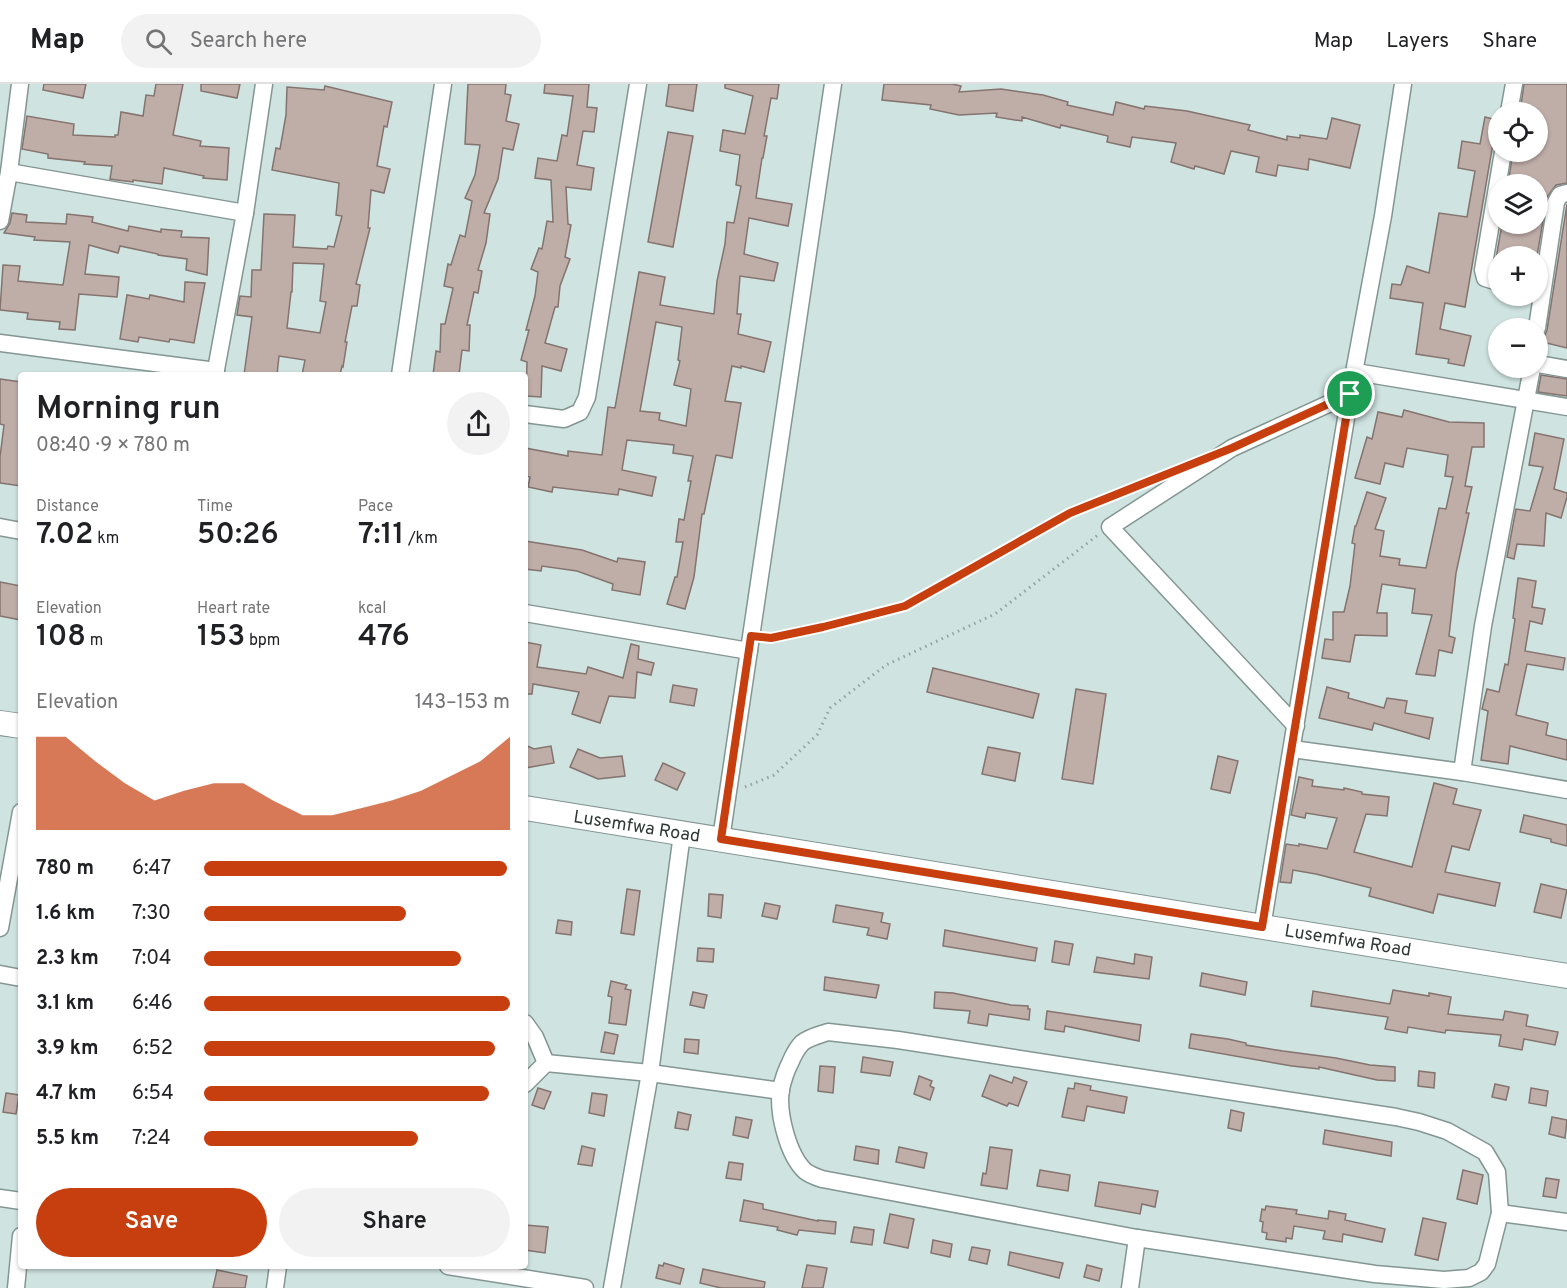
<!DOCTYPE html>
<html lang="en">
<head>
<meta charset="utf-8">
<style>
  :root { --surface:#fff; --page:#f2f2f2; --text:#202124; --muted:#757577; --line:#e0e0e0; --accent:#c73f0f }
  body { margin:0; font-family:Overpass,sans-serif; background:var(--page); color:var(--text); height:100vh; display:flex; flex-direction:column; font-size:22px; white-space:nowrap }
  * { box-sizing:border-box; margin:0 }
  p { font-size:20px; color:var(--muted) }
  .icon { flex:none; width:33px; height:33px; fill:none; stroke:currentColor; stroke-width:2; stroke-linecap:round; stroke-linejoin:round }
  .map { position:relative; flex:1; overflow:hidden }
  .details { position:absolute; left:18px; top:288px; width:510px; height:897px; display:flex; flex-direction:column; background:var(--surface); border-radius:6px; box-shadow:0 2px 4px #0004 }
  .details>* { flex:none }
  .fabs { position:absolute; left:1488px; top:18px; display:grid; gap:12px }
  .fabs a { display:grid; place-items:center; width:60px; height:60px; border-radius:50%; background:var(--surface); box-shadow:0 2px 4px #0004; font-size:30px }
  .pin { position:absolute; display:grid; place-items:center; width:51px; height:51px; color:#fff; margin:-26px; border:3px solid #fff; border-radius:50%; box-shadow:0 2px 6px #0007 }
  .round { display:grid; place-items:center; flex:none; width:63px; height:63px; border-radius:32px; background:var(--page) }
  .overview { display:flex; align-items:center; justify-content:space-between; height:102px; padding:0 18px }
  h1 { font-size:33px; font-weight:600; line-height:45px }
  .metrics { display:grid; grid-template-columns:repeat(3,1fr); gap:9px; height:102px; padding:6px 18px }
  .metrics div { display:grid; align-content:center }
  .metrics b { font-size:30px; font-weight:600 }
  .metrics small { font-size:16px; font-weight:400 }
  .metrics p { font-size:16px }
  .chart { height:168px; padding:12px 18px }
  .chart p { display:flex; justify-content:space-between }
  .chart svg { width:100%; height:108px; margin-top:6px; fill:var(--accent); opacity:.7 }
  .action { display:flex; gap:12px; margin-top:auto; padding:12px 18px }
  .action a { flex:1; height:69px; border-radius:36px; background:var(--accent); color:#fff; font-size:24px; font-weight:600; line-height:69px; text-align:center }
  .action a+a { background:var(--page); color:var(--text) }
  ul { padding:0 18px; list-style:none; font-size:20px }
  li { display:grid; grid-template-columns:96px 72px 1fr; align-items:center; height:45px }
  li i { height:15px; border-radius:8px; background:var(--accent) }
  header { display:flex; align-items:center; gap:36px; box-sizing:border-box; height:84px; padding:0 30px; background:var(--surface); border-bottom:2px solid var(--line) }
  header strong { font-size:28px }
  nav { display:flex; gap:33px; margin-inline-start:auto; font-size:21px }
  .search { width:420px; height:54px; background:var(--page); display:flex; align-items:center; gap:15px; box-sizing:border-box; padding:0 21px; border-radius:33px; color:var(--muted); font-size:22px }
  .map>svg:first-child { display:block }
  .building { fill:#bfada8; stroke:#84736e; stroke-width:1.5; fill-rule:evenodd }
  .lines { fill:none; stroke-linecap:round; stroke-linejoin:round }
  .street-casing { stroke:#839692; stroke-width:19 }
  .secondary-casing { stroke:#839692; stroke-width:26 }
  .path { stroke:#93a3a0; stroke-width:3; stroke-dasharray:1.5 4.5; stroke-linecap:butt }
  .street { stroke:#fff; stroke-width:16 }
  .secondary { stroke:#fff; stroke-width:24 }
  .route-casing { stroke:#fff; stroke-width:12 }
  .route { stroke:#c73f0f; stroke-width:8 }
  .labels { text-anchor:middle; stroke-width:5; stroke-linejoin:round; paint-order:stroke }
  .street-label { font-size:18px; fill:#303836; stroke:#fff }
</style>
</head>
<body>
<header>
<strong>Map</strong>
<div class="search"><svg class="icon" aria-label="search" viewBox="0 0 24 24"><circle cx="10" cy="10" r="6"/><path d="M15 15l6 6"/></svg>Search here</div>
<nav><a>Map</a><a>Layers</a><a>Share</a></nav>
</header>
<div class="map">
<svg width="1567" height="1204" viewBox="0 0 1567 1204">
  <rect width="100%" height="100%" fill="#cfe3e0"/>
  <!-- building -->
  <g class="building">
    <polygon points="44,0 86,0 83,14 43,6"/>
    <polygon points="156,0 183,0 173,51 201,57 200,62 229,64 227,96 203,94 204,92 164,84 162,100 133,96 133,98 117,96 110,95 112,82 84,80 85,78 48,74 48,70 22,65 27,32 74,40 73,51 115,53 115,51 118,51 121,28 143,32 146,11 154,12"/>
    <polygon points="201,0 240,0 237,14 201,7"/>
    <polygon points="468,0 506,0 505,10 511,11 506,37 519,40 513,66 503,64 498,95 484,129 490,130 486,159 478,186 482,187 478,209 474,208 467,241 470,241 469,267 462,266 459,291 433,291 436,267 440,268 441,240 445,240 453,204 444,202 448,180 451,181 460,151 465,153 472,117 465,114 475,91 480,61 465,60"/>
    <polygon points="545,0 589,0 587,23 597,24 594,48 583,47 577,81 594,84 591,106 566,103 568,140 571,141 565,173 570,175 560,202 558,223 555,223 545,259 567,265 561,287 542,282 541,313 526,312 527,278 521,276 529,246 526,246 535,212 538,188 531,185 539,164 542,165 547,137 553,138 551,96 535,94 538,74 557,77 562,51 567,52 573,12 544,9"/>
    <polygon points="669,0 697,0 693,27 666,22"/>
    <path d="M725,0H779L777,15L771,14L764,52H767L763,74H762L756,114L792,120L788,142L749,134L744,170L778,179L774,197L740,192L737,230H741L738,250L771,258L764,288L741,282V284L732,282L725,317L741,319L732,374L716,371L704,430H702L694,493L685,525L667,520L675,493H677L683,458H676L679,435L684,436L691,397H688L693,372L673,369L674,361L627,356L622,386L656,393L652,412L619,405L618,411L553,403L552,408L528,403L530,393L525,392V364L568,372V367L602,371L608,323L615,324L639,188L665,193L660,221L714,230L717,197L725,160L727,138L734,139L741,102L736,101L740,71L720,67L723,46L745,50L753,12L725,4ZM656,238L682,243L678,276L680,277L674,301L691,305L686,342L659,336L660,329L640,327Z"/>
    <polygon points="884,0 952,0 961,2 959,8 1001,5 1043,11 1068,18 1067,21 1113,31 1116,18 1144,25 1145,22 1187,27 1250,41 1248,46 1287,56 1287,52 1300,54 1300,51 1327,55 1332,34 1360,41 1350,84 1309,75 1308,86 1278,81 1276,92 1256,88 1259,73 1231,67 1224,90 1195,82 1194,85 1171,78 1176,59 1132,53 1130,63 1107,58 1108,52 1061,41 1060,44 1022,33 1022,37 996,33 997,29 959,31 930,25 931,21 882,16"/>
    <polygon points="1524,0 1567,0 1567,99 1556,101 1547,113 1537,172 1498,172 1498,187 1494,186 1502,140 1538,140 1538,100 1508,100 1513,68 1538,68 1538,28 1520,28"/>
    <path d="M325,2L392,18L387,43L384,42L377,82L390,85L384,109L371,106L368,144H370L356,200L360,201L357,222H352L345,258H347L343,283L342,282L340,291H302L305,276L279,272L277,291H244L252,233L237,231L238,224L240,212L251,213L252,186H261L264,130L295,131L293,163L327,165L328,162L334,163L342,132L336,131L339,99L272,86L276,64L280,65L286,31L287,3L324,6ZM293,179L324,180L320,217L326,218L320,249L287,244L291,208H292Z"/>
    <polygon points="1485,33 1497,36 1465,223 1445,219 1440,245 1471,252 1464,282 1448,279 1449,275 1416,270 1423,219 1390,214 1392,200 1401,201 1407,182 1429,189 1439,129 1467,133 1475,87 1458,84 1462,57 1480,60"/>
    <polygon points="668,48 693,52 673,163 648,158"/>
    <polygon points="1567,120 1567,264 1538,257 1538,254 1545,251 1547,246"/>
    <polygon points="12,129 27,131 26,138 66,140 67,130 93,133 92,138 128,147 129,142 161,148 161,145 182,147 181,153 209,154 207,191 186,186 187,175 158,171 158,170 120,162 118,169 89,161 85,190 119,193 117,213 79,210 75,246 59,245 60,238 27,235 28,229 0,226 3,181 20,182 18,197 63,201 70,158 34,156 35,153 4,149 10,139"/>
    <polygon points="185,198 205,199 194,259 170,255 169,258 139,253 138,258 120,255 127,211 149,215 150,211 184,218"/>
    <polygon points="1541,291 1567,295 1567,312 1538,308"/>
    <polygon points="0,295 21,298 21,402 0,399 0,373 4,341 0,340"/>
    <polygon points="1404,326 1449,338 1484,339 1484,363 1472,363 1465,402 1472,403 1466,429 1469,429 1456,489 1449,552 1455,554 1452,569 1439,566 1435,592 1416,590 1432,531 1412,529 1415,505 1382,500 1377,529 1387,529 1387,552 1355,551 1350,578 1322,574 1325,555 1333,556 1333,528 1344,528 1350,502 1355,460 1352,459 1355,442 1356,442 1367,408 1386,414 1375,445 1384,447 1380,472 1400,475 1399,481 1426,484 1439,424 1446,425 1453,393 1445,392 1448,371 1407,364 1403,383 1385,379 1380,400 1355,394 1367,353 1372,355 1378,328 1402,333"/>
    <polygon points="1535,349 1564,355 1554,405 1567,409 1567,413 1561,434 1546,429 1544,462 1517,460 1514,475 1507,473 1516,425 1530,427 1543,383 1529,381"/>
    <polygon points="525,457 582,466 617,478 618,474 645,478 640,511 612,506 613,500 577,487 542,482 541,487 525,485"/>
    <polygon points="1518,494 1536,497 1532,523 1545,525 1542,540 1530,537 1525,567 1565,574 1563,586 1527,580 1516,631 1548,639 1546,651 1567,656 1567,676 1510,662 1508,680 1481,676 1488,627 1482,625 1487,605 1499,608 1505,580 1508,581 1515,535 1513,534"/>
    <polygon points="0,498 21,502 21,536 0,532"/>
    <polygon points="525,558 541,561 537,583 586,590 588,583 623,594 631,560 639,562 638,575 654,579 651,591 637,588 635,614 609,612 600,639 572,630 579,608 533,600 532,610 525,610"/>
    <polygon points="933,584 1039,610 1033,634 927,608"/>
    <polygon points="673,601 697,605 694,622 670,618"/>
    <polygon points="1327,603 1349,609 1348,614 1384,624 1387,614 1407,617 1405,629 1433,634 1429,655 1374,639 1372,646 1319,634"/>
    <polygon points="1076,605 1106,610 1093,700 1062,695"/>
    <polygon points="525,661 534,665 551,662 554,679 525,684"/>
    <polygon points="988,663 1020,669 1015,697 982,690"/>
    <polygon points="578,665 600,674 622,672 625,692 598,695 570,683"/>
    <polygon points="1218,672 1238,677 1230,709 1211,705"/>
    <polygon points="663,679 685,689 677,706 655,696"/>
    <polygon points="1299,693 1313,696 1312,702 1344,706 1344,704 1362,708 1362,710 1389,713 1387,732 1366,730 1354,768 1412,783 1434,699 1457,705 1453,720 1481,726 1469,766 1452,762 1445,788 1500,799 1495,822 1438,810 1433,829 1369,812 1371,804 1316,790 1293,786 1291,799 1280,798 1286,760 1299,762 1299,760 1327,765 1337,734 1306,729 1305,734 1291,731"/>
    <polygon points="1524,731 1567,741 1567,762 1551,758 1551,755 1520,748"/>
    <polygon points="1541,800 1567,806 1561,834 1534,828"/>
    <polygon points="627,805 640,807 634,851 621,849"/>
    <polygon points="709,810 723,811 721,834 708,832"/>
    <polygon points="765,819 780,822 777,835 762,832"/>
    <polygon points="836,821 883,829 881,838 890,840 887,855 867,851 869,844 833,838"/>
    <polygon points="558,836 572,838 571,851 556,849"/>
    <polygon points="945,846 1037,864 1035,877 943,862"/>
    <polygon points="1055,857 1073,860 1069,881 1052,878"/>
    <polygon points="698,864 714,865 713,878 697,877"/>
    <polygon points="1135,870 1152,873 1149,895 1094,888 1097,873 1134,880"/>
    <polygon points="1202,889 1247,898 1245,911 1200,902"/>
    <polygon points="825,893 879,901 876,914 824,906"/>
    <polygon points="611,897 627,901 625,905 631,906 626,941 609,939 612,913 608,912"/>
    <polygon points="1393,906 1429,912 1429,909 1451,913 1448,930 1503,936 1505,927 1528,931 1526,942 1558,948 1555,961 1524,955 1522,966 1499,962 1501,951 1446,946 1445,949 1408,943 1407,949 1385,945 1388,933 1311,922 1313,907 1390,920"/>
    <polygon points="693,908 707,911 704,924 690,921"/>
    <polygon points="935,908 953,909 1011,921 1028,922 1028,925 1030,925 1029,936 989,930 987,942 968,939 970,927 934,924"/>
    <polygon points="1047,927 1141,941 1139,957 1065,942 1064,948 1045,945"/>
    <polygon points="605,948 618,951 614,970 601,968"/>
    <polygon points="1191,950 1228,955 1246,959 1246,961 1283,967 1336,974 1370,981 1395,983 1395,997 1377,996 1319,983 1319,985 1292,982 1189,964"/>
    <polygon points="685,955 699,956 698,970 684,968"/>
    <polygon points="863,973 893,978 890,992 861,988"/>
    <polygon points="820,982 835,983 833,1009 818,1007"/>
    <polygon points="1419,987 1435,989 1434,1004 1418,1002"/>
    <polygon points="990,991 1012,999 1014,993 1027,998 1018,1022 1009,1019 1007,1022 982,1012"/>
    <polygon points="919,992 932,997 930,1002 934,1004 930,1016 914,1010"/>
    <polygon points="1075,999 1091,1002 1090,1006 1127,1013 1124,1029 1087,1022 1084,1037 1062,1033 1068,1004 1074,1005"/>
    <polygon points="1495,1000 1509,1003 1506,1016 1492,1013"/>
    <polygon points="538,1004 551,1008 544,1025 532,1021"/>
    <polygon points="1531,1004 1548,1007 1546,1022 1529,1019"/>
    <polygon points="6,1009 19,1011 16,1030 3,1028"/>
    <polygon points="592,1009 607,1011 604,1032 589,1029"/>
    <polygon points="1231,1026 1244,1029 1241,1047 1228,1044"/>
    <polygon points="678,1028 691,1031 688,1046 675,1044"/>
    <polygon points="736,1033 752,1036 748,1054 733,1051"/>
    <polygon points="1552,1033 1567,1036 1565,1054 1549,1050"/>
    <polygon points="1325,1046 1392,1058 1391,1072 1323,1060"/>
    <polygon points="582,1062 595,1065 592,1082 578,1080"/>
    <polygon points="856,1062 879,1066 878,1080 854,1076"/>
    <polygon points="899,1063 927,1069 924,1084 896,1078"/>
    <polygon points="990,1063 1012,1066 1007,1105 981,1101 983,1089 986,1090"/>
    <polygon points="729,1078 743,1080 741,1096 726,1094"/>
    <polygon points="1040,1086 1070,1091 1068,1107 1037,1102"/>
    <polygon points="1463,1086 1483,1091 1477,1120 1457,1115"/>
    <polygon points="1546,1094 1559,1096 1556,1114 1543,1112"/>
    <polygon points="1099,1098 1158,1107 1155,1123 1142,1120 1140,1130 1095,1122"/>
    <polygon points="744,1116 763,1120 763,1125 818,1137 818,1136 836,1138 835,1150 799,1146 797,1151 777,1146 778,1143 740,1137"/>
    <polygon points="1266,1122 1297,1126 1296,1130 1328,1135 1329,1127 1346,1130 1345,1136 1385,1145 1382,1158 1343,1150 1342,1158 1323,1155 1325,1147 1294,1142 1292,1155 1286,1154 1286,1158 1266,1155 1267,1149 1262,1148 1263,1138 1260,1137 1262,1125 1265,1126"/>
    <polygon points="890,1130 914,1135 908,1164 884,1159"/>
    <polygon points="1423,1134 1446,1139 1438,1176 1415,1171"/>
    <polygon points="525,1141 548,1143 545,1169 525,1166"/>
    <polygon points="854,1143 874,1146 872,1161 851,1158"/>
    <polygon points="933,1156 952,1160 950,1173 931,1169"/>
    <polygon points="972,1163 990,1166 987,1180 969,1176"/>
    <polygon points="1010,1168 1063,1179 1059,1194 1008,1181"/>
    <polygon points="664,1179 684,1185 680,1200 656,1194 659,1181 663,1182"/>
    <polygon points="807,1181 827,1184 823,1204 802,1204"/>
    <polygon points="1087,1181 1102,1185 1099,1197 1084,1193"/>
    <polygon points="703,1185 765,1198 764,1204 721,1204 700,1199"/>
    <polygon points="217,1186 247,1192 245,1204 213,1204"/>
  </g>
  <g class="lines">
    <!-- street casing -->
    <g class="street-casing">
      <g id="street">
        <polyline points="1509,28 1514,0"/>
        <polyline points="9,88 245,129"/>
        <polyline points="0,137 9,88 20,0"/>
        <polyline points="1498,198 1485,194 1483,186 1503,68"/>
        <polyline points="1537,244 1556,118 1560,111 1567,109"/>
        <polyline points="0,259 216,287"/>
        <polyline points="1538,280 1567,285"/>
        <polyline points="1356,288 1567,323"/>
        <polyline points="215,291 245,129 264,0"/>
        <polyline points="400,291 443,0"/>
        <polyline points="525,330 564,335 580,328 587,313 638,0"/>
        <polyline points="0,443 21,447"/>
        <polyline points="525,529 749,567"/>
        <polyline points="1296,642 1110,443 1232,364 1350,310"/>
        <polyline points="1292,665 1462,688 1567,706"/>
        <polyline points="1462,688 1483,542 1532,284"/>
        <polyline points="721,755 833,0"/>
        <polyline points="1262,843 1350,310 1383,132 1403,0"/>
        <polyline points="0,844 21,728"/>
        <polyline points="0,890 21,894"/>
        <polyline points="525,939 535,953 546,979"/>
        <path d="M828,948L898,956L1396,1033L1419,1038L1447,1047L1485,1068L1497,1088L1500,1129L1487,1180L1481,1188L1469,1194L1444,1196L1375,1190L1137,1154L822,1095C816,1093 810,1091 805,1087C788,1071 777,1028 781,1005C783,996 786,987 790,979C793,972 797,964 802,959C809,953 819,951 828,948Z"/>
        <polyline points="546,979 650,989 781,1007"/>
        <polyline points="525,1000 546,979"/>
        <polyline points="0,1114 21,1117"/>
        <polyline points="1500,1129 1567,1138"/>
        <polyline points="448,1182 585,1204"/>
        <polyline points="16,1204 21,1152"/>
        <polyline points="275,1204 278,1182"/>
        <polyline points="612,1204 650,989 682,750"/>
        <polyline points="1130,1204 1137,1154"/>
      </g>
    </g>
    <!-- secondary casing -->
    <g class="secondary-casing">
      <g id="secondary">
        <polyline points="0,639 21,642"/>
        <polyline points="525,724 1567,892"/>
      </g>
    </g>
    <!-- path -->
    <g class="path">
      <polyline points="768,554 823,543 905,522 1070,429 1147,398"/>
      <polyline points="745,703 774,691 817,651 830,624 886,581 995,530 1098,451"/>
    </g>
    <!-- street -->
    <use href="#street" class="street"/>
    <!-- secondary -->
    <use href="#secondary" class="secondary"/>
  </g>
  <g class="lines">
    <!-- route casing -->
    <g class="route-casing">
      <polygon id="route" points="1350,310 1262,843 721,755 751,552 771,554 823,543 905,522 1070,429 1232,364"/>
    </g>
    <!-- route -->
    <use href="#route" class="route"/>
  </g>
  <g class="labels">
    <!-- street labels -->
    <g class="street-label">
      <text transform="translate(637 742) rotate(9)" y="6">Lusemfwa Road</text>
      <text transform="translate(1348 856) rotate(9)" y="6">Lusemfwa Road</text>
    </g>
  </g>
</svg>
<div class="fabs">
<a><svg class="icon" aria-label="locate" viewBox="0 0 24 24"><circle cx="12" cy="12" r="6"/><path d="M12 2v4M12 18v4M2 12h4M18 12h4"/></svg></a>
<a><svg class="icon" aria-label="layers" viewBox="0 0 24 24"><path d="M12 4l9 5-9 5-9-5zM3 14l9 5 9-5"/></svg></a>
<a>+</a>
<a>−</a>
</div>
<div class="pin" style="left:1350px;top:310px;background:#1e9e55"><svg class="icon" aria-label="arrive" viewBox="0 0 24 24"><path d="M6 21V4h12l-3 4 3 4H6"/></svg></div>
<section class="details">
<div class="overview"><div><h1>Morning run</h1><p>08:40 · 9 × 780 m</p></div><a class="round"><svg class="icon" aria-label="share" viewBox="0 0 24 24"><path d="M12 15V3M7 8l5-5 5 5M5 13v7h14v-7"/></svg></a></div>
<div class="metrics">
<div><p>Distance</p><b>7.02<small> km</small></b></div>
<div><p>Time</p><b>50:26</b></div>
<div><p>Pace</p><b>7:11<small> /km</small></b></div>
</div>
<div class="metrics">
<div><p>Elevation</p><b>108<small> m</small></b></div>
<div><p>Heart rate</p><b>153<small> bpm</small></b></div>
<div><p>kcal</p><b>476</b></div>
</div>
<div class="chart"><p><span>Elevation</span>143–153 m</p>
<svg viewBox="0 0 160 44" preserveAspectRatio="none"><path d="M0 44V6L10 6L20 16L30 25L40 32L50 28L60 25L70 25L80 32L90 38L100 38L110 35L120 32L130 28L140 22L150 16L160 6V44z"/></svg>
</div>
<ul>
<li><b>780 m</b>6:47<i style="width:99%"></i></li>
<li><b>1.6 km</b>7:30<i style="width:66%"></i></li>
<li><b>2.3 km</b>7:04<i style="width:84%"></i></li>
<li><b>3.1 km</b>6:46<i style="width:100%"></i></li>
<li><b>3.9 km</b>6:52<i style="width:95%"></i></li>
<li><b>4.7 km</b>6:54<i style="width:93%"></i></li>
<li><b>5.5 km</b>7:24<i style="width:70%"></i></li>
</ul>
<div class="action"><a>Save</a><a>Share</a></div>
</section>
</div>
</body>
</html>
